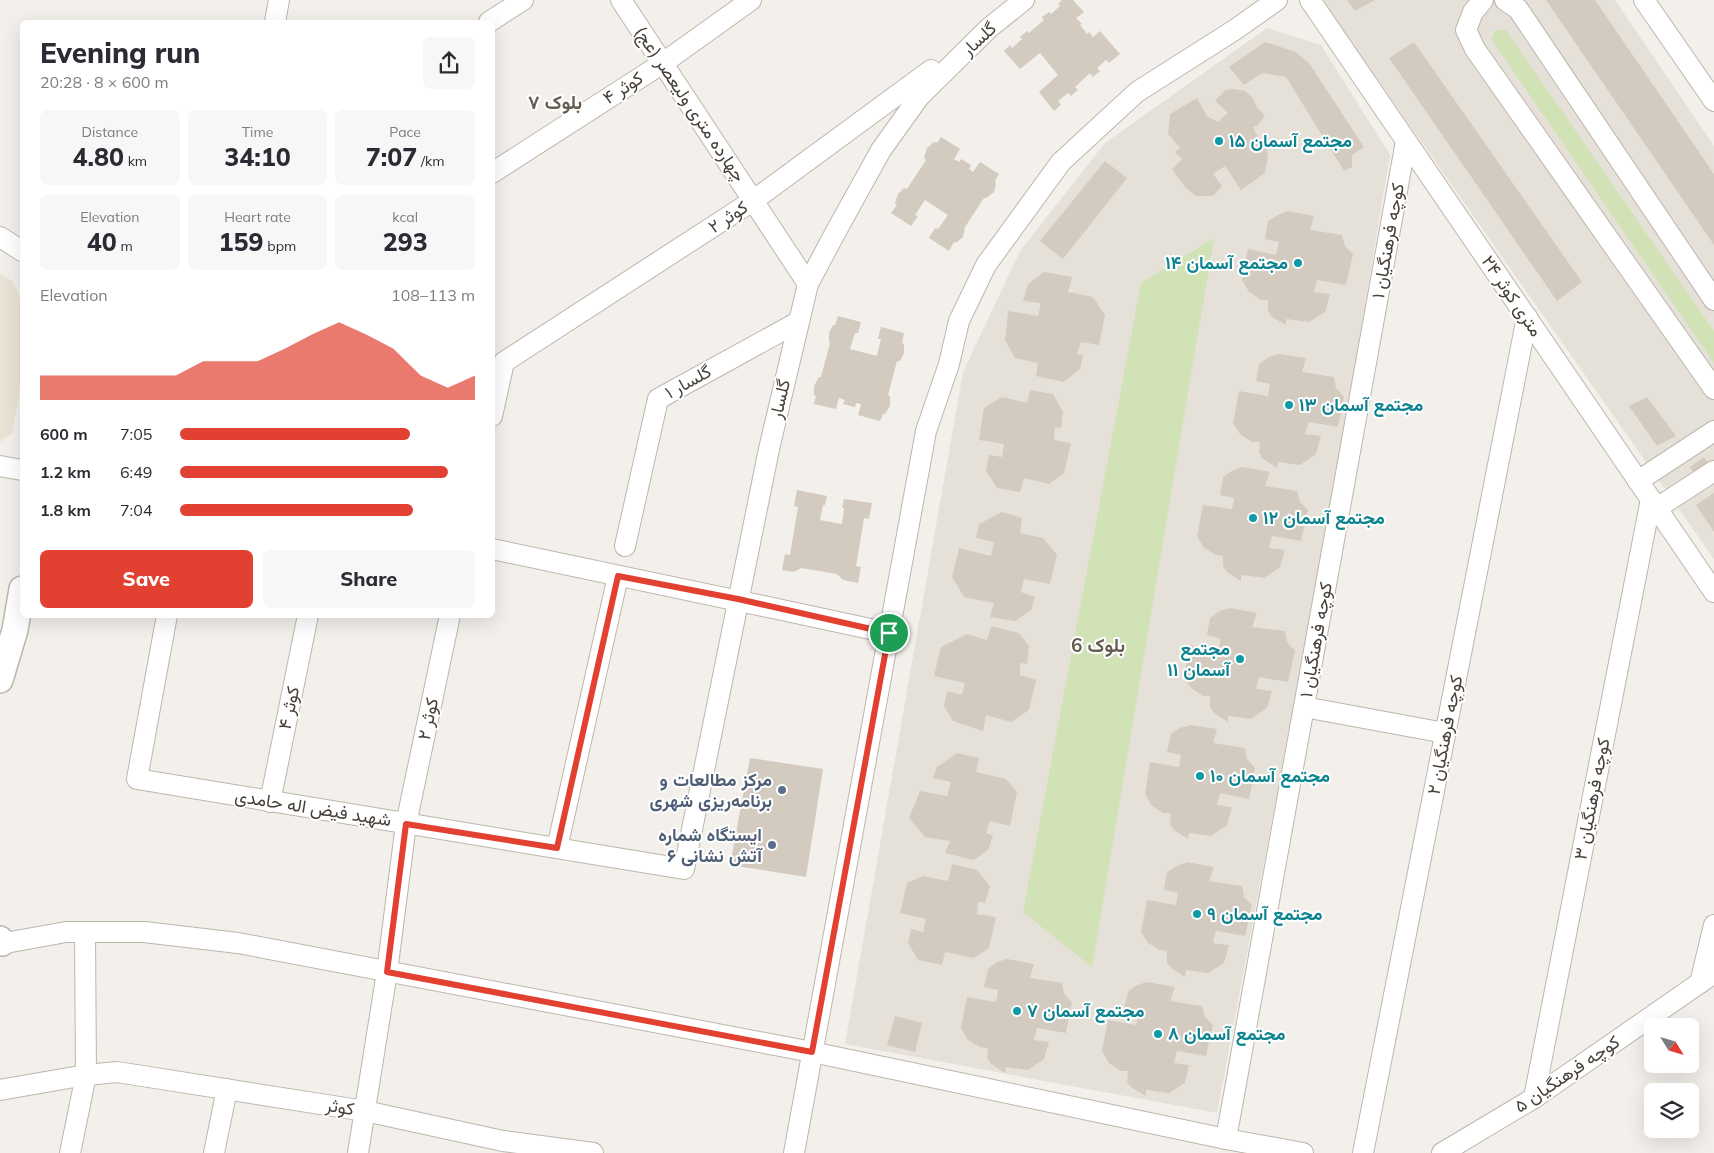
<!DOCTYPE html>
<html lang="en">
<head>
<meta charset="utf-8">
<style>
  :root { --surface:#fff; --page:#f7f7f7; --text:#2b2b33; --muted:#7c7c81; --accent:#e24131 }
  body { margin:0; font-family:Mulish,Vazirmatn,sans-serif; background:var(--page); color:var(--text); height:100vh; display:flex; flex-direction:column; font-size:19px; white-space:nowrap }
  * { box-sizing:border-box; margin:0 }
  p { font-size:16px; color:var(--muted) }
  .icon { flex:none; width:28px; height:28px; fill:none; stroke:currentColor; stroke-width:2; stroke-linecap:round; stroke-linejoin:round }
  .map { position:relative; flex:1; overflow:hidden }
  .drawer { position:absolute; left:20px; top:20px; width:475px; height:598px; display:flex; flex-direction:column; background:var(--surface); border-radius:8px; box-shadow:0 5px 20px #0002 }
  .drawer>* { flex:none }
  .needle { width:32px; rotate:127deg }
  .fabs { position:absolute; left:1644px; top:1018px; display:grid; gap:10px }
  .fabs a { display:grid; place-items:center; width:55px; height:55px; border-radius:8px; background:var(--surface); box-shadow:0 5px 20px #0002; font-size:25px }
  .pin { position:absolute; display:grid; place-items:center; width:42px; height:42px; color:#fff; margin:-21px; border:2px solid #fff; border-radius:50%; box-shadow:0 1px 5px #0007 }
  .round { display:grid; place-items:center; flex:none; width:52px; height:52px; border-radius:8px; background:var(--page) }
  .overview { display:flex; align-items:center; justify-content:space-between; height:85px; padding:0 20px }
  h1 { font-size:28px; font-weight:800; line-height:38px }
  .metrics { display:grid; grid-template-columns:repeat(3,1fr); gap:8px; height:85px; padding:5px 20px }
  .metrics div { display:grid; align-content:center; border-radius:8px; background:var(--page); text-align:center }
  .metrics b { font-size:25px; font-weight:800 }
  .metrics small { font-size:14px; font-weight:400 }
  .metrics p { font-size:14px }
  .chart { height:140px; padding:10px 20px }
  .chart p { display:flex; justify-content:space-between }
  .chart svg { width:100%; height:90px; margin-top:5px; fill:var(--accent); opacity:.7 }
  .action { display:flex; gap:10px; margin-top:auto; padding:10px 20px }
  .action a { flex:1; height:58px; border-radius:8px; background:var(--accent); color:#fff; font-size:20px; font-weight:800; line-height:58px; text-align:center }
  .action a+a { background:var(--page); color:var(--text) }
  ul { padding:0 20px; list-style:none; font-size:16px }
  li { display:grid; grid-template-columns:80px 60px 1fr; align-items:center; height:38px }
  li i { height:12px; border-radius:6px; background:var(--accent) }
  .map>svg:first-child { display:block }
  .residential { fill:#e6e1d8 }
  .education { fill:#eae3d5 }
  .green { fill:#d2e2b7 }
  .building { fill:#d3cbc0 }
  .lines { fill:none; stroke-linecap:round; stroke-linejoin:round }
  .minor-casing { stroke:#bdb6ad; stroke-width:22 }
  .tertiary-casing { stroke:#bdb6ad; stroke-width:28 }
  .minor { stroke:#fff; stroke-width:20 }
  .tertiary { stroke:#fff; stroke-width:25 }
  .route-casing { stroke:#fff; stroke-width:10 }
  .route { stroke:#e24131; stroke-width:6 }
  .culture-dot { fill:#0f9aa8; stroke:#fff; stroke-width:2 }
  .service-dot { fill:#5c6f8a; stroke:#fff; stroke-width:2 }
  .labels { text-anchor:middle; stroke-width:4; stroke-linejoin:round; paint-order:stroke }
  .street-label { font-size:18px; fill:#464039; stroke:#fff }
  .culture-label { font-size:18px; font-weight:bold; fill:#0d838f; stroke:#fff; text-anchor:start }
  .service-label { font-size:18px; font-weight:bold; fill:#4e5e75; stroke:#fff; text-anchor:end }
  .neighbourhood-label { font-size:19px; font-weight:bold; fill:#685d51; stroke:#fff }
</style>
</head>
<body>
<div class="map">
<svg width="1714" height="1153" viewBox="0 0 1714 1153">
  <rect width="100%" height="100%" fill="#f3efea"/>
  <!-- residential -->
  <g class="residential">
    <polygon points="1322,0 1615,0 1714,146 1714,559"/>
    <polygon points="1267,28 1321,45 1390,155 1335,485 1217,1113 845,1044 963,372 1020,251 1105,143"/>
  </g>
  <!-- education -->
  <polygon class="education" points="0,273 12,281 22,301 22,377 12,433 0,442"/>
  <!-- green -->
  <g class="green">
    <polygon points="1496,30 1506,30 1714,331 1714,363 1491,39"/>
    <polygon points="1214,238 1092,967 1023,912 1141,283"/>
  </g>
  <!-- building -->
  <g class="building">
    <polygon points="1062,0 1073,0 1084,12 1076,18 1082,24 1080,25 1087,34 1089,32 1093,37 1100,31 1120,54 1109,63 1106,60 1097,68 1100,71 1093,77 1090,73 1075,87 1078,90 1071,96 1068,93 1058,101 1061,105 1054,111 1039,92 1058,75 1040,53 1020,69 1004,51 1010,45 1012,48 1022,39 1020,37 1027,31 1029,33 1044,20 1042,17 1049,12 1051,14 1060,6 1058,4"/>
    <polygon points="1347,0 1375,0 1355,11"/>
    <polygon points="1546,0 1595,0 1714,174 1714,245"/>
    <polygon points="1265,42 1296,52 1309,63 1364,147 1352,155 1352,167 1344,171 1286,77 1262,73 1244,85 1229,67"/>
    <polygon points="1414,42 1582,282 1557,301 1389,58"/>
    <polygon points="1233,89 1245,91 1252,97 1258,109 1265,115 1258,125 1253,127 1259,139 1262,138 1265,143 1268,155 1265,173 1241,190 1225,166 1213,174 1222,186 1213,196 1196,196 1185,187 1172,169 1182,159 1175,152 1180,148 1168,134 1170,114 1197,98 1207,116 1218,122 1228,113 1215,101 1225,90"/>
    <polygon points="941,137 960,149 954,159 959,162 961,159 971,165 969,169 973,172 980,162 999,174 995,181 996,183 994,192 986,198 984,198 965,227 963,237 956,243 954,242 949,251 929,238 935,228 938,229 948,215 925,200 915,215 918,216 911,226 891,213 897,205 895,203 898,194 904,188 907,189 926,160 924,158 927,148 934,142 937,143"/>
    <polygon points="1105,161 1127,178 1063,259 1040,241"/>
    <polygon points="1287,211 1314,216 1310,230 1342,235 1345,246 1353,254 1346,285 1317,280 1314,292 1330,294 1325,312 1309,322 1286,319 1286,325 1272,317 1268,311 1268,300 1261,300 1249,292 1242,280 1248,249 1276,255 1279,242 1265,239 1268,221 1278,215"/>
    <polygon points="1044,272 1072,277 1068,292 1093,297 1105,315 1099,345 1081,342 1077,354 1083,355 1080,369 1064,382 1036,376 1038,363 1015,358 1005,340 1008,311 1038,316 1041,303 1023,301 1028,284"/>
    <polygon points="838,316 861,322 858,333 855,333 850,349 877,356 881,339 878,339 881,327 904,333 902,343 904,344 904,353 900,361 897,361 888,395 890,396 890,406 885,414 883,414 880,421 858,415 861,404 856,403 855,407 843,404 845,400 839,398 836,409 814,404 816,396 814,395 814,386 819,377 821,377 830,343 829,342 829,333 833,325 835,325"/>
    <polygon points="1279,354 1306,358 1302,372 1334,377 1336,388 1344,397 1338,427 1309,422 1305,434 1321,436 1316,454 1300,465 1278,462 1277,468 1263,459 1259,453 1260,442 1252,442 1240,434 1233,423 1239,391 1268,396 1270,384 1256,381 1259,364 1269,357"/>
    <polygon points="1030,390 1053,394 1063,412 1061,428 1055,427 1054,440 1071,443 1064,473 1049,484 1024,478 1020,492 997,488 986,471 989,455 1002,457 1004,444 979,440 984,408 1002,397 1027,403"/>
    <polygon points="1647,397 1676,436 1657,446 1629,406"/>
    <polygon points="1704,457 1710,466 1695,476 1690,467"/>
    <polygon points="1242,467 1270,472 1265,486 1297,491 1300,502 1308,510 1301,541 1272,536 1269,548 1285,550 1280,567 1264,578 1241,575 1241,581 1227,572 1223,566 1223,556 1216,555 1204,548 1197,536 1203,505 1232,509 1234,498 1220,495 1223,477 1233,470"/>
    <polygon points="797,490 827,496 825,505 823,505 820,520 842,524 844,508 842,508 844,499 872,503 869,519 864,518 856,566 861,567 858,583 843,580 837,574 801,568 794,572 782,570 785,554 790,555 798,507 794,506"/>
    <polygon points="1714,493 1714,532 1696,505"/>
    <polygon points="1002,512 1022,518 1020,533 1043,538 1057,555 1050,584 1024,579 1021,592 1035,597 1031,610 1015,621 990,617 994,603 964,597 952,577 959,548 991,556 994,542 976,538 979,524"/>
    <polygon points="1230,608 1257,613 1252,627 1285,631 1287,642 1295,651 1288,682 1259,677 1256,689 1272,691 1267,708 1251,719 1228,716 1228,722 1214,713 1210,707 1210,696 1203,696 1191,688 1184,677 1190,645 1218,650 1221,639 1207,635 1210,618 1220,611"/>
    <polygon points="991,626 1019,633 1029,646 1027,664 1020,663 1020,675 1036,680 1029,710 1011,722 986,715 983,731 953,721 944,706 947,691 962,695 965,683 934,676 941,647 967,634 987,640"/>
    <polygon points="1190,725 1217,729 1213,743 1245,748 1247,759 1255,768 1249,799 1220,793 1217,805 1232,807 1227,825 1211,836 1189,833 1188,839 1174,830 1170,824 1171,813 1163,813 1151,805 1145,794 1150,762 1179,767 1181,755 1167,752 1171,734 1180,728"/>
    <polygon points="957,753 979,758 976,772 1006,779 1017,792 1010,826 990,821 986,833 993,836 988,850 974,860 945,853 950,841 925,837 909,818 920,791 947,796 951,782 933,778 937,767"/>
    <polygon points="750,758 823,769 806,877 730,865"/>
    <polygon points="1187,862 1214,867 1209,881 1242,886 1244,897 1252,905 1245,936 1216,931 1213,943 1229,945 1224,963 1208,973 1186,970 1185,977 1171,968 1167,962 1167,951 1160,950 1148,943 1141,932 1147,900 1176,905 1178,893 1164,890 1167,872 1177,866"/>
    <polygon points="952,864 977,870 990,886 985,903 978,902 977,914 996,917 989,948 974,958 945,952 942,965 918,960 908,943 911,929 923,932 926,919 900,913 907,883 923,876 948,881"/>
    <polygon points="1007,959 1034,964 1030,978 1062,983 1064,994 1072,1002 1066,1033 1037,1028 1034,1040 1049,1042 1044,1059 1028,1070 1006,1067 1005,1073 991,1064 987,1058 988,1048 980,1047 968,1040 961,1028 967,997 996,1002 998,990 984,987 988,969 997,962"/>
    <polygon points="1147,982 1175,987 1170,1001 1202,1006 1205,1017 1213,1025 1206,1056 1177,1051 1174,1063 1189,1065 1185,1083 1169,1093 1146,1090 1146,1096 1132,1088 1127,1082 1128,1071 1121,1071 1109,1063 1102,1051 1108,1020 1136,1025 1139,1013 1124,1010 1128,992 1137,985"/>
    <polygon points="895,1016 922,1023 915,1052 887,1045"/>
  </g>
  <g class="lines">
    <!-- minor casing -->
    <g class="minor-casing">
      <g id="minor">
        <polyline points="621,0 808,284"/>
        <polyline points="1310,0 1714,592"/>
        <polyline points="1483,0 1473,12 1466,30 1475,49 1714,389"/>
        <polyline points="1505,0 1518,9 1714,300"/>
        <polyline points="1644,0 1714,101"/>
        <polyline points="275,22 279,0"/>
        <polyline points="489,22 523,0"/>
        <polyline points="492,173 663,63 751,0"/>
        <polyline points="0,237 22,251"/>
        <polyline points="492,416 504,362 754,200 931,70"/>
        <polyline points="0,466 22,470"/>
        <polyline points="1638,481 1714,431"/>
        <polyline points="1657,508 1714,471"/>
        <polyline points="625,546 658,399 798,322"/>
        <path d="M492,549C625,578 757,604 889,633"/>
        <polyline points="167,615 137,779 684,869 769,449 808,284 834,235 881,150 919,97 989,28 1024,0"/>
        <polyline points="1304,707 1445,733"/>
        <polyline points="270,802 308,615"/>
        <polyline points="557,848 618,576"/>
        <polyline points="0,944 66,932 144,932 238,943 812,1052 1226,1139 1303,1153"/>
        <polyline points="1700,983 1714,925"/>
        <polyline points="0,1090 86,1075 117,1072 365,1111 503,1141 593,1153"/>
        <polyline points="1534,1098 1651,499"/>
        <polyline points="1226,1139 1406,141"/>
        <polyline points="70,1153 86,1075 85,932"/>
        <polyline points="214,1153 227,1089"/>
        <polyline points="358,1153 387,972 406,824 450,615"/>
        <polyline points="794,1153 926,431 949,364 959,321 986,265 1061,162 1137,92 1236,29 1277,0"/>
        <polyline points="1363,1153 1527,317"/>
        <polyline points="1442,1153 1534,1098 1714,973"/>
      </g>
    </g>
    <!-- tertiary casing -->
    <g class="tertiary-casing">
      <g id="tertiary">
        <polyline points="0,680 15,630 22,589"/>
        <polyline points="0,939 2,943"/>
      </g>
    </g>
    <!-- minor -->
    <use href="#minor" class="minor"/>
    <!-- tertiary -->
    <use href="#tertiary" class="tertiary"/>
  </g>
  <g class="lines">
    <!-- route casing -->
    <g class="route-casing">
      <polygon id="route" points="618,576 738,599 889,633 812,1052 387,972 406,824 557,848"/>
    </g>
    <!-- route -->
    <use href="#route" class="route"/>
  </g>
  <!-- markers -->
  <g class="culture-dot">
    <circle cx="1219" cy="141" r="5"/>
    <circle cx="1298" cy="263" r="5"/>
    <circle cx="1289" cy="405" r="5"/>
    <circle cx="1253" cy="518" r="5"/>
    <circle cx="1240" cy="659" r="5"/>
    <circle cx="1200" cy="776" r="5"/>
    <circle cx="1197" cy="914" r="5"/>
    <circle cx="1017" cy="1011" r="5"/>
    <circle cx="1158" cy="1034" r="5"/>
  </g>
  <g class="service-dot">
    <circle cx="782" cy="790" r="5"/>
    <circle cx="772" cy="845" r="5"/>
  </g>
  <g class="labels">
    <!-- street labels -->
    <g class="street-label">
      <text transform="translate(979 39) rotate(-43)" y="6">گلسار</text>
      <text transform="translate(623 88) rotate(-33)" y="6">کوثر ۴</text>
      <text transform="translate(690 104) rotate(56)" y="6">چهارده متری ولیعصر (عج)</text>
      <text transform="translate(728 217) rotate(-33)" y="6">کوثر ۲</text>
      <text transform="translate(1388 241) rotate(-80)" y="6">کوچه فرهنگیان ۱</text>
      <text transform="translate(1512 296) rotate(56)" y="6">۲۴ متری کوثر</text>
      <text transform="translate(688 382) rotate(-29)" y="6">گلسار ۱</text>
      <text transform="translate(780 399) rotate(-77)" y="6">گلسار</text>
      <text transform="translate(1316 640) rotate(-80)" y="6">کوچه فرهنگیان ۱</text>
      <text transform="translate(289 708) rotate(-78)" y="6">کوثر ۴</text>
      <text transform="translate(428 719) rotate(-78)" y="6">کوثر ۲</text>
      <text transform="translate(1445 735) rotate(-79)" y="6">کوچه فرهنگیان ۲</text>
      <text transform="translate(1592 799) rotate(-79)" y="6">کوچه فرهنگیان ۳</text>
      <text transform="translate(313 808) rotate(9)" y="6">شهید فیض اله حامدی</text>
      <text transform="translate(1567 1074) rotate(-34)" y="6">کوچه فرهنگیان ۵</text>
      <text transform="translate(340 1107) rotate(9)" y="6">کوثر</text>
    </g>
    <!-- culture labels -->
    <g class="culture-label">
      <text x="1229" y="147">مجتمع آسمان ۱۵</text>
      <text x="1288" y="269" text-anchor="end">مجتمع آسمان ۱۴</text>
      <text x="1299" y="411">مجتمع آسمان ۱۳</text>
      <text x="1263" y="524">مجتمع آسمان ۱۲</text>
      <text x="1230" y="655" text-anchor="end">مجتمع<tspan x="1230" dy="21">آسمان ۱۱</tspan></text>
      <text x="1210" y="782">مجتمع آسمان ۱۰</text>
      <text x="1207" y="920">مجتمع آسمان ۹</text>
      <text x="1027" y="1017">مجتمع آسمان ۷</text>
      <text x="1168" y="1040">مجتمع آسمان ۸</text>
    </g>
    <!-- service labels -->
    <g class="service-label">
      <text x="772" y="786">مرکز مطالعات و<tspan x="772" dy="21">برنامه‌ریزی شهری</tspan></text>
      <text x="762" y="841">ایستگاه شماره<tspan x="762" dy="21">۶ آتش نشانی</tspan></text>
    </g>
    <!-- neighbourhood labels -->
    <g class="neighbourhood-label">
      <text x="555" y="109">بلوک ۷</text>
      <text x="1098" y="652">بلوک 6</text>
    </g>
  </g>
</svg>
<div class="fabs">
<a><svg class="needle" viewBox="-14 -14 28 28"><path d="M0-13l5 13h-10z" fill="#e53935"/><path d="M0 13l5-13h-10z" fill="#7c7c81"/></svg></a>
<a><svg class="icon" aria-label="layers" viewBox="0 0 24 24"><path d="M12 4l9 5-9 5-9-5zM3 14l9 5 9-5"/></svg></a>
</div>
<div class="pin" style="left:889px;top:633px;background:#1e9e55"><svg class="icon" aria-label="arrive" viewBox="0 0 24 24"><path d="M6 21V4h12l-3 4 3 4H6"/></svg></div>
<section class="drawer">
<div class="overview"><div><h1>Evening run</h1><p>20:28 · 8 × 600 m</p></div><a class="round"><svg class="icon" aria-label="share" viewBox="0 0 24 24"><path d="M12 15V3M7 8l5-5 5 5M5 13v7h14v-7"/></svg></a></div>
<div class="metrics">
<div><p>Distance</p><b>4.80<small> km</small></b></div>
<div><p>Time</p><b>34:10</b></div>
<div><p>Pace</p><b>7:07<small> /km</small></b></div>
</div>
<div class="metrics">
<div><p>Elevation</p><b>40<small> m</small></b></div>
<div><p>Heart rate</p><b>159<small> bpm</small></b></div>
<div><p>kcal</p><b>293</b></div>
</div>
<div class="chart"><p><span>Elevation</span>108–113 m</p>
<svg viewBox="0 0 160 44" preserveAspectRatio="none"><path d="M0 44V32L10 32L20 32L30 32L40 32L50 32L60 25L70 25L80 25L90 19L100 12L110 6L120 12L130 19L140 32L150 38L160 32V44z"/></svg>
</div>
<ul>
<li><b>600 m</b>7:05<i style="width:78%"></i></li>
<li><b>1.2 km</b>6:49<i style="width:91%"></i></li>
<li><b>1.8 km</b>7:04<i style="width:79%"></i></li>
</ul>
<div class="action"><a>Save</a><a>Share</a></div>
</section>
</div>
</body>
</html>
